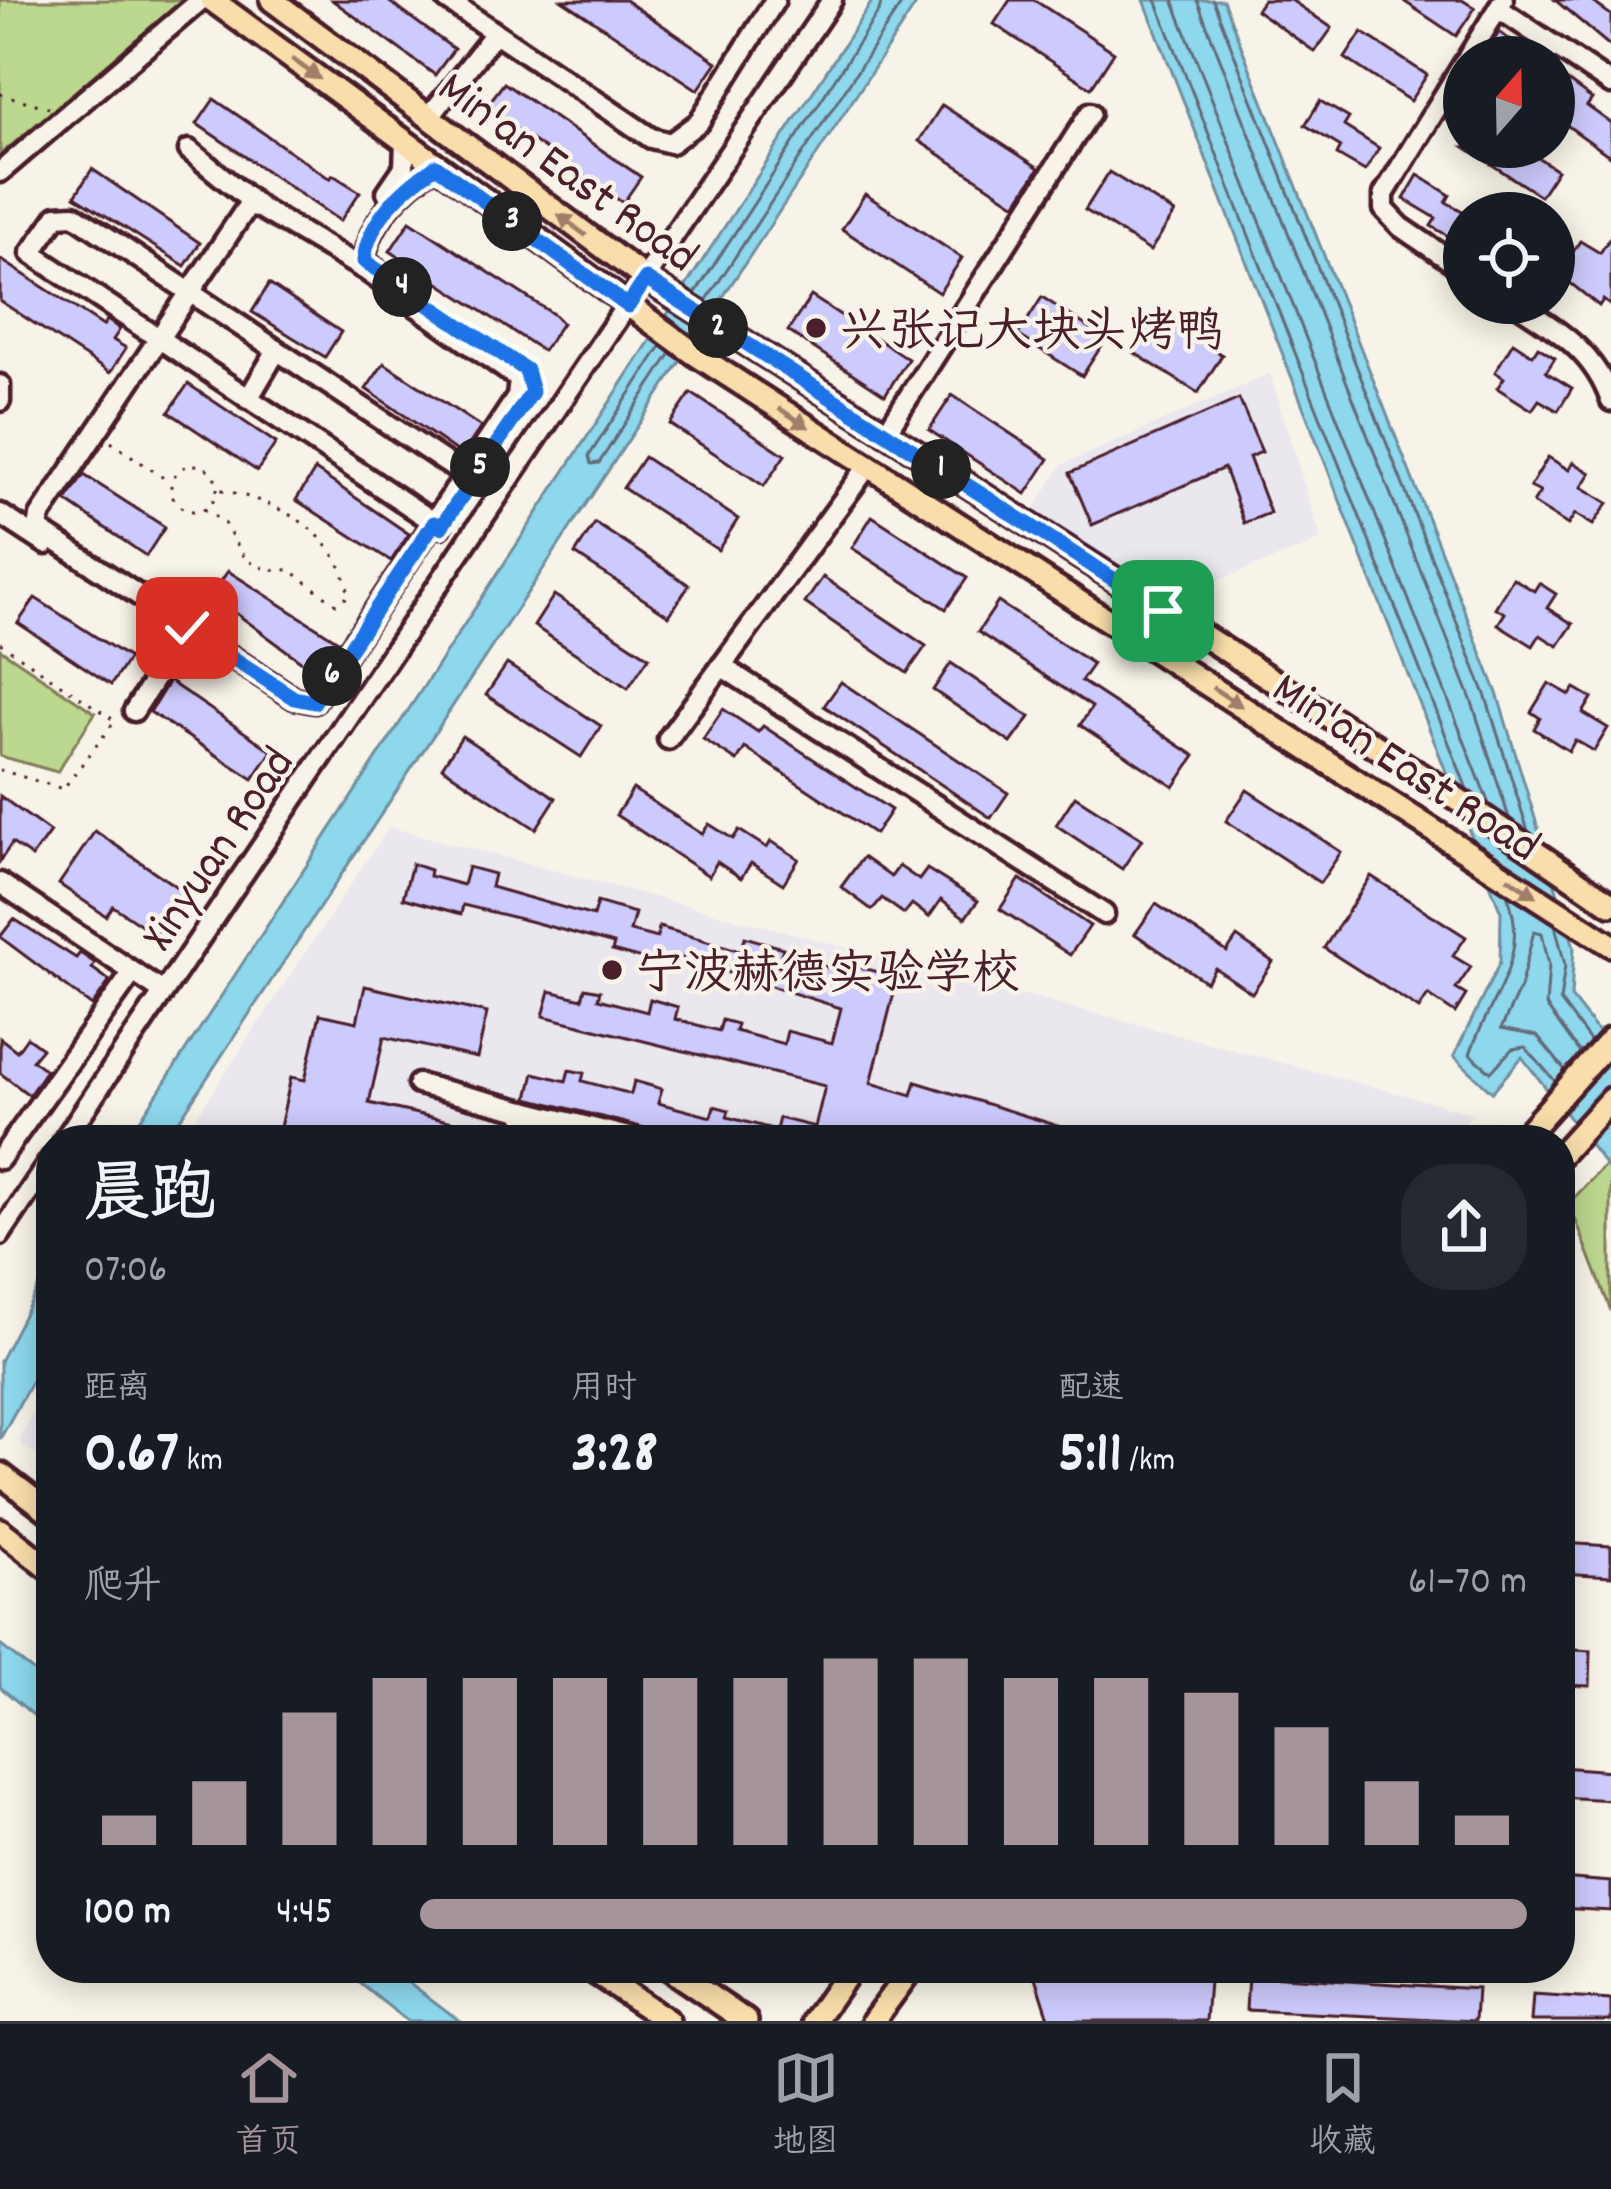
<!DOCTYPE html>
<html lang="zh">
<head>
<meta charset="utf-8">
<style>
  :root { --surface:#171b24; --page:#242831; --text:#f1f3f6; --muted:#9ea1a6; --line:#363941; --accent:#a6949b }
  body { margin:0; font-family:Dekko,"LXGW WenKai TC",sans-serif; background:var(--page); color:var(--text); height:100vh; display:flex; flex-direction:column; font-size:45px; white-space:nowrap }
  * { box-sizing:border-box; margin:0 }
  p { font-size:39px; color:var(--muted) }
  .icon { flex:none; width:66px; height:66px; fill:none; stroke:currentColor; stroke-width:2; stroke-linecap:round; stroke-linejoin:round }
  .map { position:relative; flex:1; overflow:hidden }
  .side { position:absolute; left:36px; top:1125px; width:1539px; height:858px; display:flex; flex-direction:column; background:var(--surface); border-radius:48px; box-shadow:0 6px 30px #0003 }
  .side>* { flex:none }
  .needle { width:78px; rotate:20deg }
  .tools { position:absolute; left:1443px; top:36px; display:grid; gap:24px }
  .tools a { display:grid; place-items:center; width:132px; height:132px; border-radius:50%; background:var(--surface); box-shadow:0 6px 30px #0003; font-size:60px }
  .pin { position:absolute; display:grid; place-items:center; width:102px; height:102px; color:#fff; margin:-51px; border-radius:24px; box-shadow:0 6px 18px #0006 }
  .km { position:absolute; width:60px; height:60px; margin:-30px; border-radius:50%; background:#222; color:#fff; font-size:33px; line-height:60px; text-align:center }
  .round { display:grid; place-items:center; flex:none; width:126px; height:126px; border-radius:48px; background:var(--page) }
  .summary { display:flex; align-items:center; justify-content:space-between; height:204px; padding:0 48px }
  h1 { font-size:66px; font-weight:700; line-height:90px }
  .figures { display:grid; grid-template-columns:repeat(3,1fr); gap:18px; height:204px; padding:12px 48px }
  .figures div { display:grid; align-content:center }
  .figures b { font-size:60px; font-weight:700 }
  .figures small { font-size:33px; font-weight:400 }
  .figures p { font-size:33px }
  .chart { height:336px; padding:24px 48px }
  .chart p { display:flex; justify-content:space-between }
  .chart svg { width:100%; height:216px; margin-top:12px; stroke:var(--accent); stroke-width:6 }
  ul { padding:0 48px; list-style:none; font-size:39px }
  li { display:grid; grid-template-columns:192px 144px 1fr; align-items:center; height:90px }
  li i { height:30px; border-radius:15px; background:var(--accent) }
  .menu { display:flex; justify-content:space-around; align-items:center; height:168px; border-top:3px solid var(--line); background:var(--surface); font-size:33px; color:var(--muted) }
  .menu a { display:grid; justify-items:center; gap:6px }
  .menu .selected { color:var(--accent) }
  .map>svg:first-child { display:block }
  .built { fill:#eae7ee }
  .green { fill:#bcd78e; stroke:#837b5c; stroke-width:3 }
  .water { fill:#8dd8ed; stroke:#728e9f; stroke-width:3 }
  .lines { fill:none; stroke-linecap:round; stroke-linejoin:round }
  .shore { stroke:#656979; stroke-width:3 }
  .building { fill:#cdcafd; stroke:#4a1f2b; stroke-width:3 }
  .minor-casing { stroke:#4a1f2b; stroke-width:27 }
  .major-casing { stroke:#4a1f2b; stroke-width:30 }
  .path { stroke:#4a1f2b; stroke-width:3; stroke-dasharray:3 9; stroke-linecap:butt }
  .minor { stroke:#f7f3e8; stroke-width:18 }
  .major { stroke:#f9deab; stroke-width:21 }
  .oneway { fill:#a27e6b }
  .route-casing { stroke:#fff; stroke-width:24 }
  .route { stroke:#1a73e8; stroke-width:15 }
  .poi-dot { fill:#4a1f2b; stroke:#f7f3e8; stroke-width:4.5 }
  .labels { text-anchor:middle; stroke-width:9; stroke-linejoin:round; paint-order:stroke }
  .street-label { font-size:48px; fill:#4a1f2b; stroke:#f7f3e8 }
  .poi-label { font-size:48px; fill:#4a1f2b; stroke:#f7f3e8; text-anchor:start }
</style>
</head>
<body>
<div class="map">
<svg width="1611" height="2021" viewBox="0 0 1611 2021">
  <rect width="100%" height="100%" fill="#f7f3e8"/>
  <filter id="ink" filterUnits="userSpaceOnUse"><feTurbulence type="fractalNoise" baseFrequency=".00833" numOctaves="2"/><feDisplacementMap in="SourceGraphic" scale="24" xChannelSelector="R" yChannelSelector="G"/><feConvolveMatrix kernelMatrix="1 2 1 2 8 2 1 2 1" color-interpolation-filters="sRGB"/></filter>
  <g filter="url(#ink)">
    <!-- built -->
    <g class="built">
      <polygon points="1270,374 1321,539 1309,546 1170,598 1033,511 1062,465"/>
      <polygon points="389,827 1472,1113 1452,1140 181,1140"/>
      <polygon points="51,1370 51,1467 19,1442"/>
    </g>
    <!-- green -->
    <g class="green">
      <polygon points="0,0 183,0 0,155"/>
      <polygon points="0,649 95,713 57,772 0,756"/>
      <polygon points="1611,1159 1611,1311 1569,1203"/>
    </g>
    <!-- water -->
    <g class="water">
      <polygon points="873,0 919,0 166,1140 127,1140"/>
      <polygon points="1144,0 1223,0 1497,693 1574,947 1571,997 1611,1048 1611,1172 1522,1057 1492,1092 1454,1056 1500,962 1501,912"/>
      <polygon points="51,1263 51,1346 0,1439 0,1361"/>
      <polygon points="0,1645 51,1685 51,1730 0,1687"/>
      <polygon points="341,1968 390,1968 460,2021 407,2021"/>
    </g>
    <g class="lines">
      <!-- shore -->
      <g class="shore">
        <polyline points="1156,0 1467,789"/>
        <polyline points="1173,0 1489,804"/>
        <polyline points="1197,0 1472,702 1509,818"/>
        <polyline points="1213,0 1486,697 1528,831"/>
        <polyline points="695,294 879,11 882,0"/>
        <polyline points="706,301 904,0"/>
        <polyline points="661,346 589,456 591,464 599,463 671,353"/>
        <path d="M1507,894C1532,958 1489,998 1470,1054L1491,1072L1512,1049L1525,1047L1555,1081"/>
        <polyline points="1555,925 1565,965 1560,1001 1591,1042"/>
        <polyline points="1565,1070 1537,1036 1501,1029 1520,988 1534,931 1542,933 1549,965 1546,1006 1580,1053"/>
      </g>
    </g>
    <!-- building -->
    <g class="building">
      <polygon points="332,0 387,0 454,49 435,75"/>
      <polygon points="562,0 625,0 717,62 698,90"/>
      <polygon points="1010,0 1034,0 1114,52 1091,88 994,24"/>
      <polygon points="1263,0 1291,0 1332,28 1315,52 1256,10"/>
      <polygon points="1402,0 1462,0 1475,8 1456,36"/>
      <polygon points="1555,0 1590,0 1611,15 1611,47"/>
      <polygon points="1362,32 1427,75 1410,101 1345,58"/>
      <polygon points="1499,32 1534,57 1484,57"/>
      <polygon points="1554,71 1592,99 1587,106 1611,123 1611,157 1554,116"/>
      <polygon points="504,83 641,177 623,203 485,108"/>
      <polygon points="214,99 330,179 333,175 360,192 340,221 197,124"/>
      <polygon points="1320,101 1349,118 1344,126 1379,148 1365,171 1337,155 1341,147 1305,125"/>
      <polygon points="942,105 1039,168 1016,204 919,141"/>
      <polygon points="1465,147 1522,147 1557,170 1540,196"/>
      <polygon points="92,169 200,243 185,266 75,196"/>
      <polygon points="1109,172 1175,213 1150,251 1085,210"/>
      <polygon points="1418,175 1450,195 1446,202 1464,212 1464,245 1431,226 1436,218 1404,199"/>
      <polygon points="865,194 962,258 939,293 842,229"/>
      <polygon points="410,221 553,314 562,323 543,351 390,251"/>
      <polygon points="1611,236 1611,306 1603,300 1599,306 1559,274 1580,241 1600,253"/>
      <polygon points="0,259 103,326 107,320 120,329 113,340 126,348 110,373 0,301"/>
      <polygon points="269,284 341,332 325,357 252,312"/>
      <polygon points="811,296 908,359 885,395 788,331"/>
      <polygon points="1042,297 1106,339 1082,376 1018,335"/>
      <polygon points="1157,314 1222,355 1198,393 1133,352"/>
      <polygon points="1513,342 1533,355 1538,347 1555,358 1546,372 1572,388 1558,411 1539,400 1532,410 1497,388 1504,378 1495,372"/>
      <polygon points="384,363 481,427 462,455 366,389"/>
      <polygon points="188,384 276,443 257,471 169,412"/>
      <polygon points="691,393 785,455 764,486 670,424"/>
      <polygon points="952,395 1049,459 1026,494 929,430"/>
      <polygon points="1239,399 1262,452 1249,457 1270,513 1244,523 1224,468 1092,525 1070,473"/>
      <polygon points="644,457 738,519 718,550 623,488"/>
      <polygon points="1548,457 1569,470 1573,462 1591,473 1582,487 1608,503 1593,525 1575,514 1568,525 1533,503 1540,492 1530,487"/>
      <polygon points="315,470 409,534 391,561 296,500"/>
      <polygon points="84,475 165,527 146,556 66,501"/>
      <polygon points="872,516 967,578 946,609 852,548"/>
      <polygon points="595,523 689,585 669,616 575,554"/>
      <polygon points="228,571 338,641 317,673 211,595"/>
      <polygon points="823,577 926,646 907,673 805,603"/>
      <polygon points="1513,578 1534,591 1539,583 1556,594 1547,608 1573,624 1558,646 1540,635 1533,646 1498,624 1505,613 1495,608"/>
      <polygon points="554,595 649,657 628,688 534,626"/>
      <polygon points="35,598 129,658 111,685 18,623"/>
      <polygon points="998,602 1093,664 1081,681 1195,756 1174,787 1080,725 1092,707 978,632"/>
      <polygon points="951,663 1030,717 1011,743 933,690"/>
      <polygon points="507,664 601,726 581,757 486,695"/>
      <polygon points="169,681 272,751 253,779 150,712"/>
      <polygon points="841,682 1008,793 991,818 824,706"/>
      <polygon points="1549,683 1570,695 1575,688 1592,698 1583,713 1608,728 1594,751 1575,740 1569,751 1534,729 1540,718 1531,712"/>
      <polygon points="723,709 758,732 763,726 891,810 875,834 745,748 737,761 703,739"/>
      <polygon points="462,736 556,798 536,829 442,767"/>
      <polygon points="633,789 702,834 709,824 733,839 739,830 767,848 771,841 799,859 783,884 751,863 741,878 717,862 709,876 616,815"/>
      <polygon points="1247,790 1341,852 1320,883 1226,821"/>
      <polygon points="0,796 50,832 32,857 12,843 0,861"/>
      <polygon points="1075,796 1142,839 1122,869 1056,825"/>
      <polygon points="95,831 184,892 155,934 113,906 106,916 59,884"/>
      <polygon points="863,857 891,877 899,866 919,880 927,869 978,901 965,918 941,900 929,917 912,904 904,914 882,898 872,910 841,887"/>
      <polygon points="412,864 430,870 429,876 463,885 468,867 494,874 491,887 593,916 597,902 635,913 630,931 657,938 659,927 741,951 745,937 783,948 778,966 805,973 808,962 850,973 851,965 898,977 871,1083 912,1095 916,1082 1104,1140 691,1140 528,1098 534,1073 566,1081 569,1070 584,1073 582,1081 631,1094 634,1081 662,1089 658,1103 711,1117 714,1106 729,1110 727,1117 776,1130 779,1118 815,1127 825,1086 543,1016 550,991 582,999 585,988 600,991 598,999 647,1012 650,999 678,1007 675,1019 719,1031 722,1020 737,1024 735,1031 784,1044 787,1031 832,1043 841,1008 678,957 675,968 612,951 614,944 529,921 463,905 461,914 403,898"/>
      <polygon points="1371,876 1466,937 1453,956 1471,967 1456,989 1466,995 1455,1013 1428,995 1419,1009 1324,948"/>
      <polygon points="1020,879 1090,926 1070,955 1000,909"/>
      <polygon points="1156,904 1227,952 1237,937 1273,962 1252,993 1215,968 1206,982 1135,934"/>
      <polygon points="14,919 76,958 80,953 95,963 92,968 110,981 92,1006 0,937"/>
      <polygon points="365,986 487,1013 477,1058 384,1037 369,1103 475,1127 472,1140 313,1140 279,1132 291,1077 305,1080 320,1014 357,1022"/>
      <polygon points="27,1037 42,1048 32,1060 46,1070 29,1095 0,1073 0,1038 17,1051"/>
      <polygon points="1560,1543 1611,1546 1611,1576 1560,1573"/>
      <polygon points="1560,1649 1591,1651 1590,1686 1560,1685"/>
      <polygon points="1560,1767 1611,1771 1611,1800 1560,1797"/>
      <polygon points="1560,1878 1611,1882 1611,1911 1560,1908"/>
      <polygon points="1033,1968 1210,1968 1206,2021 1050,2021"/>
      <polygon points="1248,1975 1477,1989 1475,2021 1246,2010"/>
      <polygon points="1533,1995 1611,2000 1611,2021 1531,2021"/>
    </g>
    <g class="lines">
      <!-- minor casing -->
      <g class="minor-casing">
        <g id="minor">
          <polyline points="447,0 651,138 671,143 699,122 775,0"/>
          <polyline points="1498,8 1611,84"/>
          <polyline points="1468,57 1503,0"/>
          <polyline points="1464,63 1384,194 1384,209 1401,227 1464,270"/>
          <polyline points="429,117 495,33"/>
          <polyline points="189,150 260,208"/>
          <polyline points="0,172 201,0"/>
          <polyline points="387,192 404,167 405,142"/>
          <polygon points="247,207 260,208 365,270 519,379 517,397 314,702 294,698 38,529 40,516"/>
          <path d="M376,269L364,261C369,220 404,187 436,166"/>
          <path d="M1515,303C1558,331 1594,351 1611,401"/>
          <polyline points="0,385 0,401"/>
          <polyline points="248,399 277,350"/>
          <polyline points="885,434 1090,113"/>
          <polyline points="0,514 46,544"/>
          <polyline points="441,527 31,253 57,216 74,215 472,480"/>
          <polyline points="721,666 1104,914"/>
          <polyline points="134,711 187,628"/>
          <polyline points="668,739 868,466"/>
          <polyline points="0,883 163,992"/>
          <polyline points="418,1084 640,1140"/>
          <polyline points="64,1140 832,0"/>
          <polyline points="520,1140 526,1111"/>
          <polyline points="0,1159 133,972"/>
          <polyline points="0,1235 51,1159"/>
        </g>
      </g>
      <!-- major casing -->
      <g class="major-casing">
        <g id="major">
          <polyline points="212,0 695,354 1611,945"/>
          <polyline points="272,0 646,279 1441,788 1611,904"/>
          <polyline points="1521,1140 1611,1039"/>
          <polyline points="1560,1155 1611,1099"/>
          <polyline points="0,1474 51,1513"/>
          <polyline points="0,1530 51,1570"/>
          <polyline points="588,1968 668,2021"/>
          <polyline points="668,1968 746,2021"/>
          <polyline points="814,2021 851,1968"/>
          <polyline points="873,2021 912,1968"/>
        </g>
      </g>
      <!-- path -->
      <g class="path">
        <polyline points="0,94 50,108"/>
        <polyline points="111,442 168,481"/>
        <circle cx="194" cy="488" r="23"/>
        <path d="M204,509L224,523L246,560L266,569L290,570L336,604L349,596C338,529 277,502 218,489"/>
        <polyline points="0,643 115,721 63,789 0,770"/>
      </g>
      <!-- minor -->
      <use href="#minor" class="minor"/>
      <!-- major -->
      <use href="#major" class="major"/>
    </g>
    <!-- one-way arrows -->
    <defs><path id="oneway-solid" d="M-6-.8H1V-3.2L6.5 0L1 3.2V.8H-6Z" transform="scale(3)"/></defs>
    <g class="oneway">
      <use href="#oneway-solid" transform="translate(306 69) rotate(36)"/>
      <use href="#oneway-solid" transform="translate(572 225) rotate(-143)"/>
      <use href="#oneway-solid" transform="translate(794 418) rotate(33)"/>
      <use href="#oneway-solid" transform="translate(1227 697) rotate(33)"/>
      <use href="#oneway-solid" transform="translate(1522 887) rotate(33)"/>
    </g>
  </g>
  <g class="lines" filter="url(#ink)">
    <!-- route casing -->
    <g class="route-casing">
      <path id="route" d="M187,628L294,698L314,702L434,523L441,527L532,392L526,370L364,261C368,220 404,187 436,166L628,306L646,279L1163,611"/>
    </g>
    <!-- route -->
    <use href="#route" class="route"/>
  </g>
  <!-- markers -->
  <g class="poi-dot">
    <circle cx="816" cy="328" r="12"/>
    <circle cx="612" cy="970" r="12"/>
  </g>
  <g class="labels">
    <!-- street labels -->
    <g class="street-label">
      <text transform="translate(570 169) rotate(36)" y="17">Min'an East Road</text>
      <text transform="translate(1408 764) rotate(33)" y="17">Min'an East Road</text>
      <text transform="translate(215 847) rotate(-56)" y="17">Xinyuan Road</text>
    </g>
    <!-- poi labels -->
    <g class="poi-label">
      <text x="840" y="345">兴张记大块头烤鸭</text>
      <text x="636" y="987">宁波赫德实验学校</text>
    </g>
  </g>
</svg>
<div class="tools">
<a><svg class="needle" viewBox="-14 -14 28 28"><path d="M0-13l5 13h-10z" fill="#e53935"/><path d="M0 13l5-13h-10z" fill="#9ea1a6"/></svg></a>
<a><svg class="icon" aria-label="locate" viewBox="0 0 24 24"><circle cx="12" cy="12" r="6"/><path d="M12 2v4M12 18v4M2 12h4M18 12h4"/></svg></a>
</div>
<div class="pin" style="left:1163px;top:611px;background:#1e9e55"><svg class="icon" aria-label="arrive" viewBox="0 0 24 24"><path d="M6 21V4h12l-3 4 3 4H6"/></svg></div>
<div class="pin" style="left:187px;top:628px;background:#d93025"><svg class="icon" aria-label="check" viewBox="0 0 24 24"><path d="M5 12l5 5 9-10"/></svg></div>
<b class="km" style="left:941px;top:469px">1</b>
<b class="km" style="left:718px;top:328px">2</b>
<b class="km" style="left:512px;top:221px">3</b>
<b class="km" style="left:402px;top:287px">4</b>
<b class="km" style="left:480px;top:467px">5</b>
<b class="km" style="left:332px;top:676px">6</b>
<section class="side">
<div class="summary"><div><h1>晨跑</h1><p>07:06</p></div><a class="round"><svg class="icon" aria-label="share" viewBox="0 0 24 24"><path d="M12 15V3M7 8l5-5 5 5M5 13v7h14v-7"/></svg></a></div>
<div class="figures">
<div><p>距离</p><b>0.67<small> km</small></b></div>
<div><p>用时</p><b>3:28</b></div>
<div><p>配速</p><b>5:11<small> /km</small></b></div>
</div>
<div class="chart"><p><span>爬升</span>61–70 m</p>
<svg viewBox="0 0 160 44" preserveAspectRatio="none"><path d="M5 44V38M15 44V31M25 44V17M35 44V10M45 44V10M55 44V10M65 44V10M75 44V10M85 44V6M95 44V6M105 44V10M115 44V10M125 44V13M135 44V20M145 44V31M155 44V38"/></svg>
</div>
<ul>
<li><b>100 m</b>4:45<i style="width:100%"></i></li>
</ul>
</section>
</div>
<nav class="menu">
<a class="selected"><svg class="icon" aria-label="home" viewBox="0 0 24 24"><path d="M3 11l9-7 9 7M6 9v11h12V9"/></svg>首页</a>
<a><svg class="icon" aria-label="map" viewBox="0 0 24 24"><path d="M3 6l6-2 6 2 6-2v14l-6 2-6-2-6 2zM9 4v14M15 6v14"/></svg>地图</a>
<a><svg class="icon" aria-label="saved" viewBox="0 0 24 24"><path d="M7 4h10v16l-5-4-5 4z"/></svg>收藏</a>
</nav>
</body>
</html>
